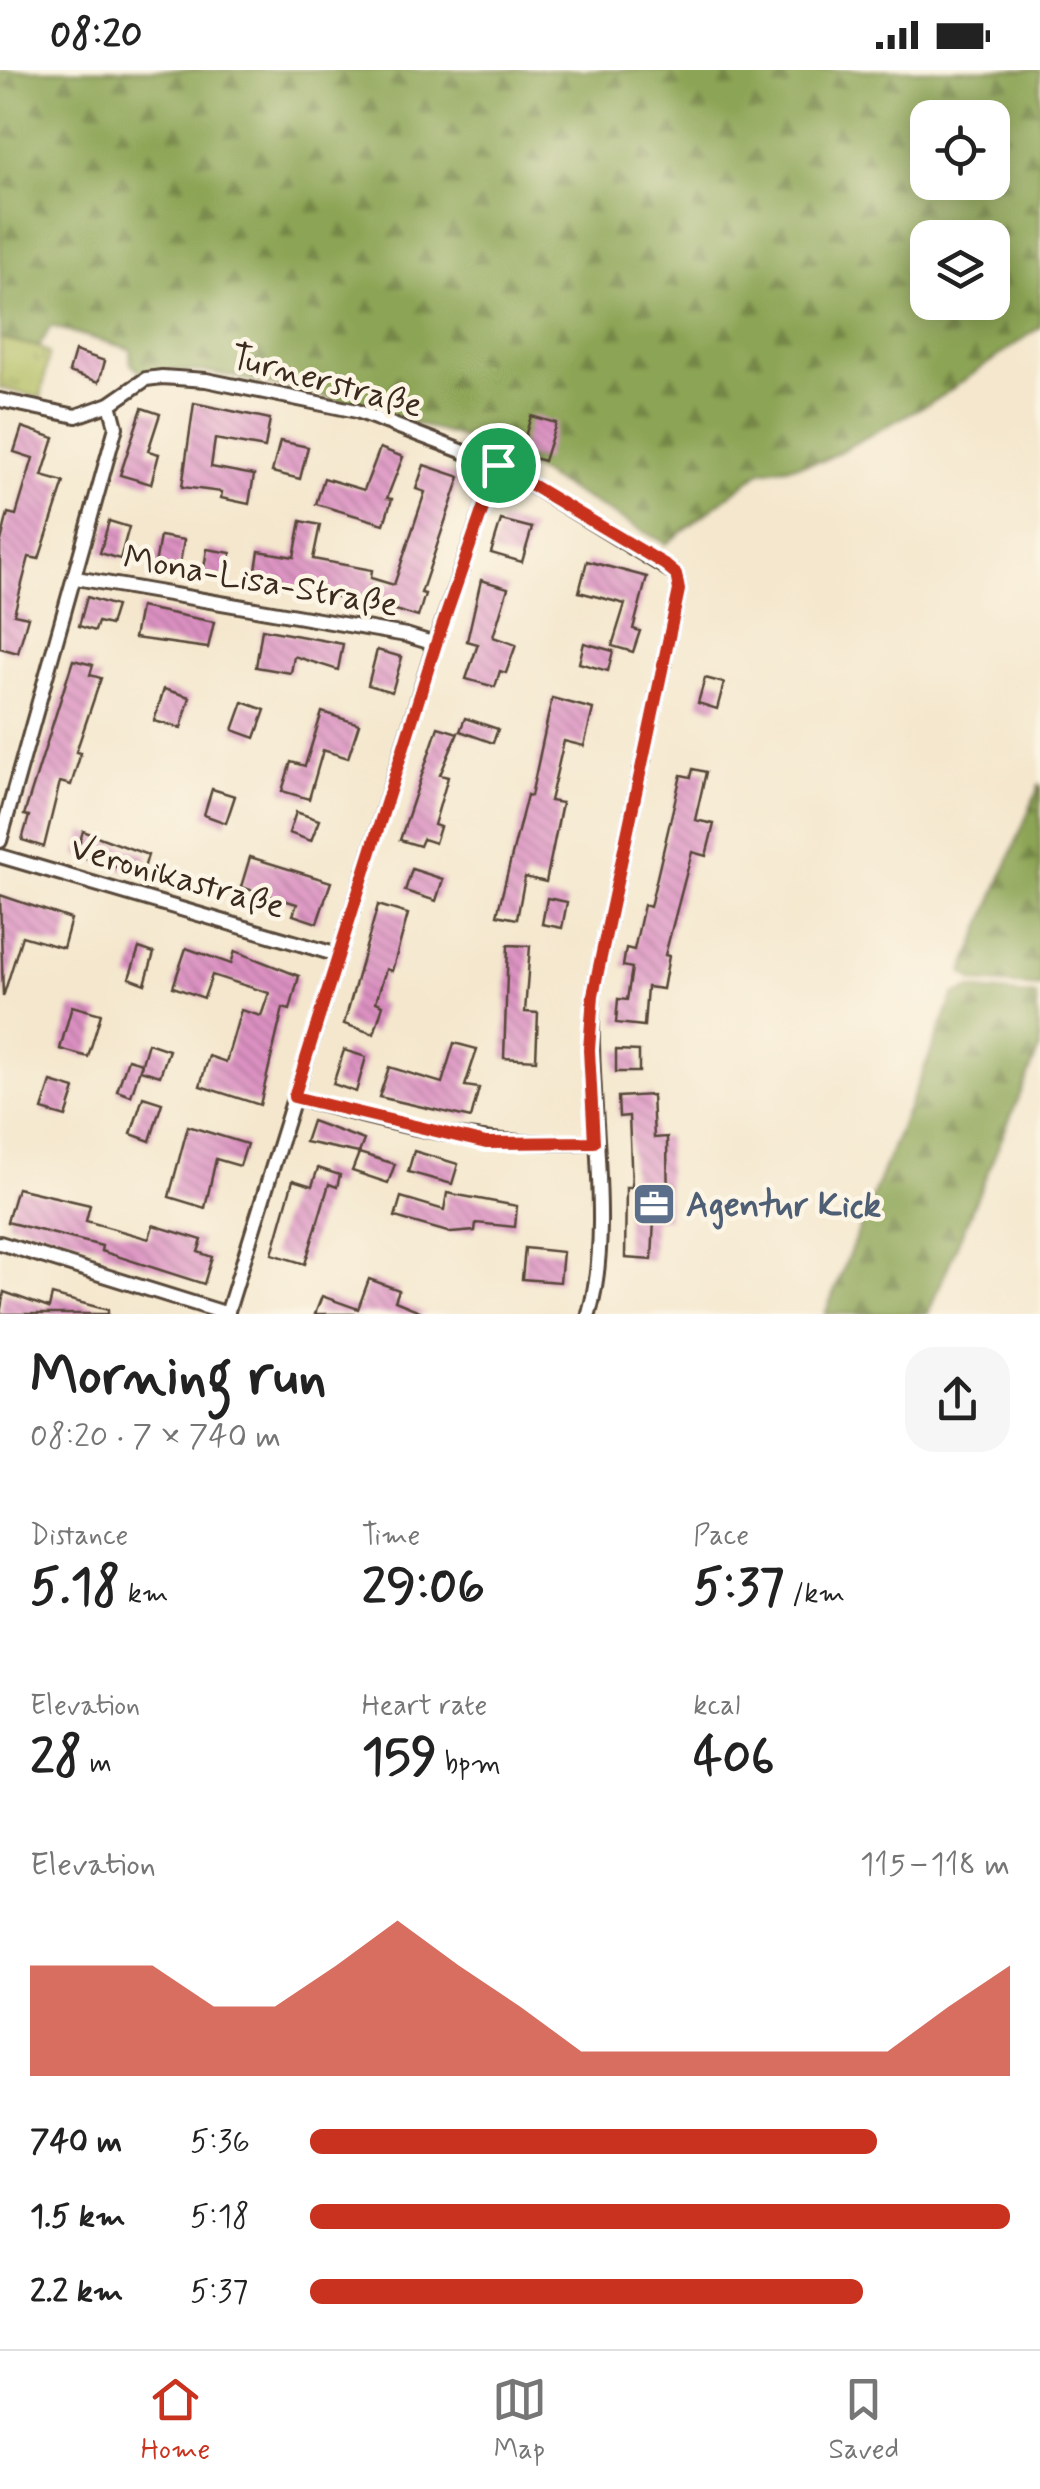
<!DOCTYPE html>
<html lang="en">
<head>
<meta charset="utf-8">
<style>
  :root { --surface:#fff; --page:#f6f6f6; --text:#222; --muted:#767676; --line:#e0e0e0; --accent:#c8321e }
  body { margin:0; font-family:Mynerve,sans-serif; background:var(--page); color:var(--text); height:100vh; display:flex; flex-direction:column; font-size:38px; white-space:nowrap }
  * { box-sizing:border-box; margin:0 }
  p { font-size:32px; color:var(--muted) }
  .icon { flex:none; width:55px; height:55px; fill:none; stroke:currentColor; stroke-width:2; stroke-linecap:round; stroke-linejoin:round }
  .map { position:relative; height:1244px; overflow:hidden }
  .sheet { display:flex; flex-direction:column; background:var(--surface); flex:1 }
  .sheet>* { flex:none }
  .fabs { position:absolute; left:910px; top:30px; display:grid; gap:20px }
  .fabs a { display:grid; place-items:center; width:100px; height:100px; border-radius:20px; background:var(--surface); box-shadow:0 5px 25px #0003; font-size:50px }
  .pin { position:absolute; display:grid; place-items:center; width:85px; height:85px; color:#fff; margin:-42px; border:5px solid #fff; border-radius:50%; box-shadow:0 2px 10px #0007 }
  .round { display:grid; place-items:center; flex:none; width:105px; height:105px; border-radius:30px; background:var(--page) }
  .overview { display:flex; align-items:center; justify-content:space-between; height:170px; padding:0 30px }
  h1 { font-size:55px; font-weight:800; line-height:75px }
  .metrics { display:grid; grid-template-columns:repeat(3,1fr); gap:15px; height:170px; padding:10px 30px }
  .metrics div { display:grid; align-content:center }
  .metrics b { font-size:50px; font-weight:800 }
  .metrics small { font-size:28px; font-weight:400 }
  .metrics p { font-size:28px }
  .chart { height:280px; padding:20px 30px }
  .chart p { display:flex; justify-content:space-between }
  .chart svg { width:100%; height:180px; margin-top:10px; fill:var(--accent); opacity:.7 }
  ul { padding:0 30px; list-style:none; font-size:32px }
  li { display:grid; grid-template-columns:160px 120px 1fr; align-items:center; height:75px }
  li i { height:25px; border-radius:12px; background:var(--accent) }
  .status { display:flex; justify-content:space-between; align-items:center; height:70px; padding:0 50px; background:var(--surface); direction:ltr }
  .status svg { height:28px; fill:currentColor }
  .menu { display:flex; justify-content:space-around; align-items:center; height:140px; border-top:2px solid var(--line); background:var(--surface); font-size:28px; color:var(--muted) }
  .menu a { display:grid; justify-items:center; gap:5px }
  .menu .current { color:var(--accent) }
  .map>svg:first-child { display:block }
  .grass { fill:url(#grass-tufts); stroke:#76733e; stroke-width:2.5 }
  .forest { fill:url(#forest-firs); stroke:#64673a; stroke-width:2.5; fill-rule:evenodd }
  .building { fill:url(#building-back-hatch) }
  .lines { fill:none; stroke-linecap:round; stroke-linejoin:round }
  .street-casing { stroke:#574638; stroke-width:18 }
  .street { stroke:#fff; stroke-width:12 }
  .route-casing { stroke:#fff; stroke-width:20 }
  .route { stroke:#c8321e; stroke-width:12 }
  .labels { text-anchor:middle; stroke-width:9; stroke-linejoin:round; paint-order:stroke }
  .street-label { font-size:35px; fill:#3b2a1e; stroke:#fcf5e5 }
  .service-label { font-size:35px; font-weight:bold; fill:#4e5e75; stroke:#fcf5e5; text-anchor:start }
</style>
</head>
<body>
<div class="status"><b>08:20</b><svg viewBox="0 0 49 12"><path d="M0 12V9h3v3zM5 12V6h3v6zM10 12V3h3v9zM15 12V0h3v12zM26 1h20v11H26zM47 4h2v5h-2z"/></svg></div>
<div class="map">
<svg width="1040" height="1244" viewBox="0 0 1040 1244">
  <defs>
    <pattern id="grass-tufts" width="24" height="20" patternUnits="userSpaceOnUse" patternTransform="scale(2.5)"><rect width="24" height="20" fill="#b0bc5e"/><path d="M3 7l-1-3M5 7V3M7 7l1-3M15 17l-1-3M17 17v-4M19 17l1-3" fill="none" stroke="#90994d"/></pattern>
    <pattern id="forest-firs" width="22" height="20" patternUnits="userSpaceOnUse" patternTransform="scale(2.5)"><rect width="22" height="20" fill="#8ca455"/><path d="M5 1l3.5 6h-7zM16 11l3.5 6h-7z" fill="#748646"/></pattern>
    <pattern id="building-back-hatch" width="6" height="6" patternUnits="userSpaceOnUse" patternTransform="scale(2.5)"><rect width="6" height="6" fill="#dc91c2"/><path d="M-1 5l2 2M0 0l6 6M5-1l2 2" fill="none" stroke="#b4779d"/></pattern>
  </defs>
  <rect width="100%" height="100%" fill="#fcf5e5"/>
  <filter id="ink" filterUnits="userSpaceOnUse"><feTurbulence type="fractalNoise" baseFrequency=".01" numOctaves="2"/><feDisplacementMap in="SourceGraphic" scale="20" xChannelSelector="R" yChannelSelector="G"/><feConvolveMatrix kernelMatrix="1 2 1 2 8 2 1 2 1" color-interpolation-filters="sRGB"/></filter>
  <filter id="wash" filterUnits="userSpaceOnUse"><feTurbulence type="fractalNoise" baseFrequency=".0048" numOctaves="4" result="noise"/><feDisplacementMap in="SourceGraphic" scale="40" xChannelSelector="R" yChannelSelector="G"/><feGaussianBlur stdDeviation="2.25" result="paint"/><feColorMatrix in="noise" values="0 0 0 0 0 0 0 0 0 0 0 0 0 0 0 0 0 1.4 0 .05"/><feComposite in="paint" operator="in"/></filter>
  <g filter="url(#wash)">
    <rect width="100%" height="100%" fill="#f4e7cd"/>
    <!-- grass -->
    <polygon class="grass" points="0,268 39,277 49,284 41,328 0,318"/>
    <!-- forest -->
    <g class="forest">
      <path d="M0,0H1040V257L940,327L822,391L761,401L666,474L493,377L309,322L208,302L161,301L143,305L131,294L130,279L51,256L39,277L0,268ZM928,48H992V112H928ZM928,168H992V232H928Z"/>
      <polygon points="1040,714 1040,917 974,912 963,902"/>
      <polygon points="970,919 1036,926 1040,977 928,1244 825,1244 954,925"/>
    </g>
    <g id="blocks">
      <!-- building -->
      <g class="building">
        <polygon points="75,281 105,291 99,312 69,302"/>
        <polygon points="194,333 270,349 265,378 215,369 211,397 254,405 249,434 221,428 222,422 182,417"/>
        <polygon points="142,338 160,344 148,381 159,384 151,414 120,405"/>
        <polygon points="531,346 556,353 544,391 520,384"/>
        <polygon points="22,357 54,368 42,406 64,412 39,489 29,487 14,544 28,547 18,583 0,578 0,475 8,443 16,445 33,388 14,382"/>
        <polygon points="280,371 308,377 300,409 272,402"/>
        <polygon points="380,378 403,387 387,428 392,429 384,454 316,434 324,408 364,420"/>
        <polygon points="424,395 460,407 421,523 425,524 418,547 373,533 254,512 259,481 294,487 301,451 320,455 313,489 372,500 371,508 394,515 425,422 416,419"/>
        <polygon points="501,450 532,458 522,492 491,483"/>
        <polygon points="109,451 129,457 120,489 100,483"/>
        <polygon points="160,466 184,470 179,499 155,495"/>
        <polygon points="207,479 231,483 227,509 203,505"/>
        <polygon points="587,491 647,507 633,559 640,561 633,582 612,576 625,534 579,522"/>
        <polygon points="481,510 508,518 493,567 516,575 506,603 500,601 495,617 466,609 478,574 467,571"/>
        <polygon points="87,527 116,536 110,555 98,552 95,561 79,556"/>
        <polygon points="140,537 214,552 208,578 134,568"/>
        <polygon points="262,559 343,574 338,600 294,586 291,603 256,597"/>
        <polygon points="584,573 613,581 608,601 579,593"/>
        <polygon points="377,580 402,587 392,622 368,615"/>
        <polygon points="73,590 93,595 90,605 101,608 76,682 81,683 71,715 60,712 44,777 22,770 29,746 24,745"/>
        <polygon points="705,608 724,613 717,639 698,633"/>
        <polygon points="164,619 190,627 181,658 154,651"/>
        <polygon points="552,628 593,639 584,676 564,671 550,731 562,733 546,812 525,807 517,849 497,845 527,725 531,726"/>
        <polygon points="243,632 265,640 255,668 233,660"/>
        <polygon points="322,642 359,654 348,688 323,680 309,729 282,721 291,692 305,696"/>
        <polygon points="465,648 498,659 493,673 460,661"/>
        <polygon points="438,657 458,663 440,705 448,707 434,755 440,757 435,773 423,769 420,776 400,770"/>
        <polygon points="693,699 706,702 695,750 714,754 706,786 692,782 665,885 669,886 663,919 647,917 644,956 616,953 618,929 627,930 632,898 623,896 626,878 634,880 644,835 650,837 681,705 691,707"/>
        <polygon points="212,719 235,726 226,753 204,745"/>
        <polygon points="296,742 319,750 311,771 289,763"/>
        <polygon points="83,761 148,785 142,805 76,785"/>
        <polygon points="250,787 331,812 317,853 293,845 297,834 241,817"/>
        <polygon points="412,799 443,809 436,831 405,821"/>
        <polygon points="0,825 71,849 63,878 22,866 3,927"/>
        <polygon points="547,828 567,832 562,858 542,854"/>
        <polygon points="378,835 408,844 392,901 386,899 376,932 383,935 374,964 344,954"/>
        <polygon points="508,875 530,876 525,942 538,943 536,990 504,988"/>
        <polygon points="139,878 154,883 145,914 129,908"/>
        <polygon points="186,878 231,894 235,881 299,906 290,940 283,938 260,1035 200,1016 209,986 226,992 241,940 261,946 269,923 212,905 204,928 173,917"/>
        <polygon points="72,936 101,944 88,987 60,979"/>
        <polygon points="148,973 169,980 160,1006 140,1000"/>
        <polygon points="454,973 477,979 465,1016 479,1018 471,1048 379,1027 389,997 442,1013"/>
        <polygon points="344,980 366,987 356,1022 333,1014"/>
        <polygon points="616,980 639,981 639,1002 616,1002"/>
        <polygon points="128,989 142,993 131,1026 117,1021"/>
        <polygon points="51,1012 75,1019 66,1047 42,1040"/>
        <polygon points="652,1025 654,1068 667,1067 668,1149 654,1149 652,1190 625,1188 626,1117 632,1117 629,1046 619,1047 618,1027"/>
        <polygon points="143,1027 162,1033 150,1071 131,1064"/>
        <polygon points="312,1051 364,1070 359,1083 305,1072"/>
        <polygon points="188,1056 247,1074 240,1096 216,1089 205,1138 169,1127"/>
        <polygon points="414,1081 458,1094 452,1114 408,1102"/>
        <polygon points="359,1083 395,1094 388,1113 352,1101"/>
        <polygon points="318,1098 340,1105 337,1117 329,1114 305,1194 272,1184 293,1110 312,1116"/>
        <polygon points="17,1118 90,1135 86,1151 149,1169 153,1155 202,1170 198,1182 212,1187 204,1214 101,1181 102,1176 7,1152"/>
        <polygon points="447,1123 517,1136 515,1157 476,1153 475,1161 451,1163 395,1147 401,1127 444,1140"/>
        <polygon points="525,1178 563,1182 560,1212 522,1209"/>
        <polygon points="369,1209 399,1220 395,1231 427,1244 315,1244 322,1226 358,1239"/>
        <polygon points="4,1222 49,1238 52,1225 108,1240 108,1244 0,1244"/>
      </g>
    </g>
  </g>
  <g filter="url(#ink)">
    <use href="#blocks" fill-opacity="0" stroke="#574638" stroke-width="2.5"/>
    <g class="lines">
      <!-- street casing -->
      <g class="street-casing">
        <g id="street">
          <path d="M0,330L76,346L110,334L146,309L162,307L206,310L357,341L498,395L676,504L679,520L593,925C586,1025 615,1152 589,1244"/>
          <polyline points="76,508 406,565 435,574"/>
          <polyline points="0,771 116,357 110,334"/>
          <polyline points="0,786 338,885"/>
          <path d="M294,1027C404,1057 479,1078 594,1072"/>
          <polyline points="0,1173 228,1244"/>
          <polyline points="227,1244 435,574 498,395"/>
        </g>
      </g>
      <!-- street -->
      <use href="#street" class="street"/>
    </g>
  </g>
  <g class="lines" filter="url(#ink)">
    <!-- route casing -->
    <g class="route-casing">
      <polygon id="route" points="498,395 664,494 676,504 679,520 593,925 589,980 594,1072 486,1073 294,1027 436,574"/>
    </g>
    <!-- route -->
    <use href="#route" class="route"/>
  </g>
  <!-- icons -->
  <defs>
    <g id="office-square" transform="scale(2.25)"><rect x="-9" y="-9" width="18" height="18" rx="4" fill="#5c6f8a" stroke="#fcf5e5"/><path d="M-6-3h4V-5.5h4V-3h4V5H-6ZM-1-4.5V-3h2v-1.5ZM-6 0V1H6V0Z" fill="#fff"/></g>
  </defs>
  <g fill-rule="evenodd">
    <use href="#office-square" x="654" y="1134"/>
  </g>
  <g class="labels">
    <!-- street labels -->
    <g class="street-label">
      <text transform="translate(327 310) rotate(15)" y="12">Turnerstraße</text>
      <text transform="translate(261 510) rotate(10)" y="12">Mona-Lisa-Straße</text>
      <text transform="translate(178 806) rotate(16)" y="12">Veronikastraße</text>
    </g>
    <!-- service labels -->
    <g class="service-label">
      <text x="686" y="1146">Agentur Kick</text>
    </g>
  </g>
</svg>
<div class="fabs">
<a><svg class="icon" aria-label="locate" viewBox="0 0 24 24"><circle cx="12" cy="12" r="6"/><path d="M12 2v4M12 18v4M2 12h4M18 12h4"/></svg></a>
<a><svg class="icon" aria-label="layers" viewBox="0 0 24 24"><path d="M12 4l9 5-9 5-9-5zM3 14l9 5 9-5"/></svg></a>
</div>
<div class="pin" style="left:498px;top:395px;background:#1e9e55"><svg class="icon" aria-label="arrive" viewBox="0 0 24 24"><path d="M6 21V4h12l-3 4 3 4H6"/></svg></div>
</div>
<section class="sheet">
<div class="overview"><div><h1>Morning run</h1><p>08:20 · 7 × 740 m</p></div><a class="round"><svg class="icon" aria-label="share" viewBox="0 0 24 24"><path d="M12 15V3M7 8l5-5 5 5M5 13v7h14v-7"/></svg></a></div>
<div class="metrics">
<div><p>Distance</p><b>5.18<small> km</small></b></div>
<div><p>Time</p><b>29:06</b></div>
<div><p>Pace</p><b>5:37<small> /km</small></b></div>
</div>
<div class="metrics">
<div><p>Elevation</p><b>28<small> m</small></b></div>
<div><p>Heart rate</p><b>159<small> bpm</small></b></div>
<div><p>kcal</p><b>406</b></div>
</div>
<div class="chart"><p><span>Elevation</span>115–118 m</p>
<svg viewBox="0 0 160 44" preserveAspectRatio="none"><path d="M0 44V17L10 17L20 17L30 27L40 27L50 17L60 6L70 17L80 27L90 38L100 38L110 38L120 38L130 38L140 38L150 27L160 17V44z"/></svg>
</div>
<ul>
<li><b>740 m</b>5:36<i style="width:81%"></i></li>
<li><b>1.5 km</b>5:18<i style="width:100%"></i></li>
<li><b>2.2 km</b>5:37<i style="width:79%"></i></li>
</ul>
</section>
<nav class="menu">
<a class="current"><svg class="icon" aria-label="home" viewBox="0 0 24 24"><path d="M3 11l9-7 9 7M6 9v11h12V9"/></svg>Home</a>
<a><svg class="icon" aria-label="map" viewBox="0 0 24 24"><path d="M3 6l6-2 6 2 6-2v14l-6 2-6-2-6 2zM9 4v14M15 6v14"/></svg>Map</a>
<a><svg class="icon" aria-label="saved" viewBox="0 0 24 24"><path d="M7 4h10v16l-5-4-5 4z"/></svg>Saved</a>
</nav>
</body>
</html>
